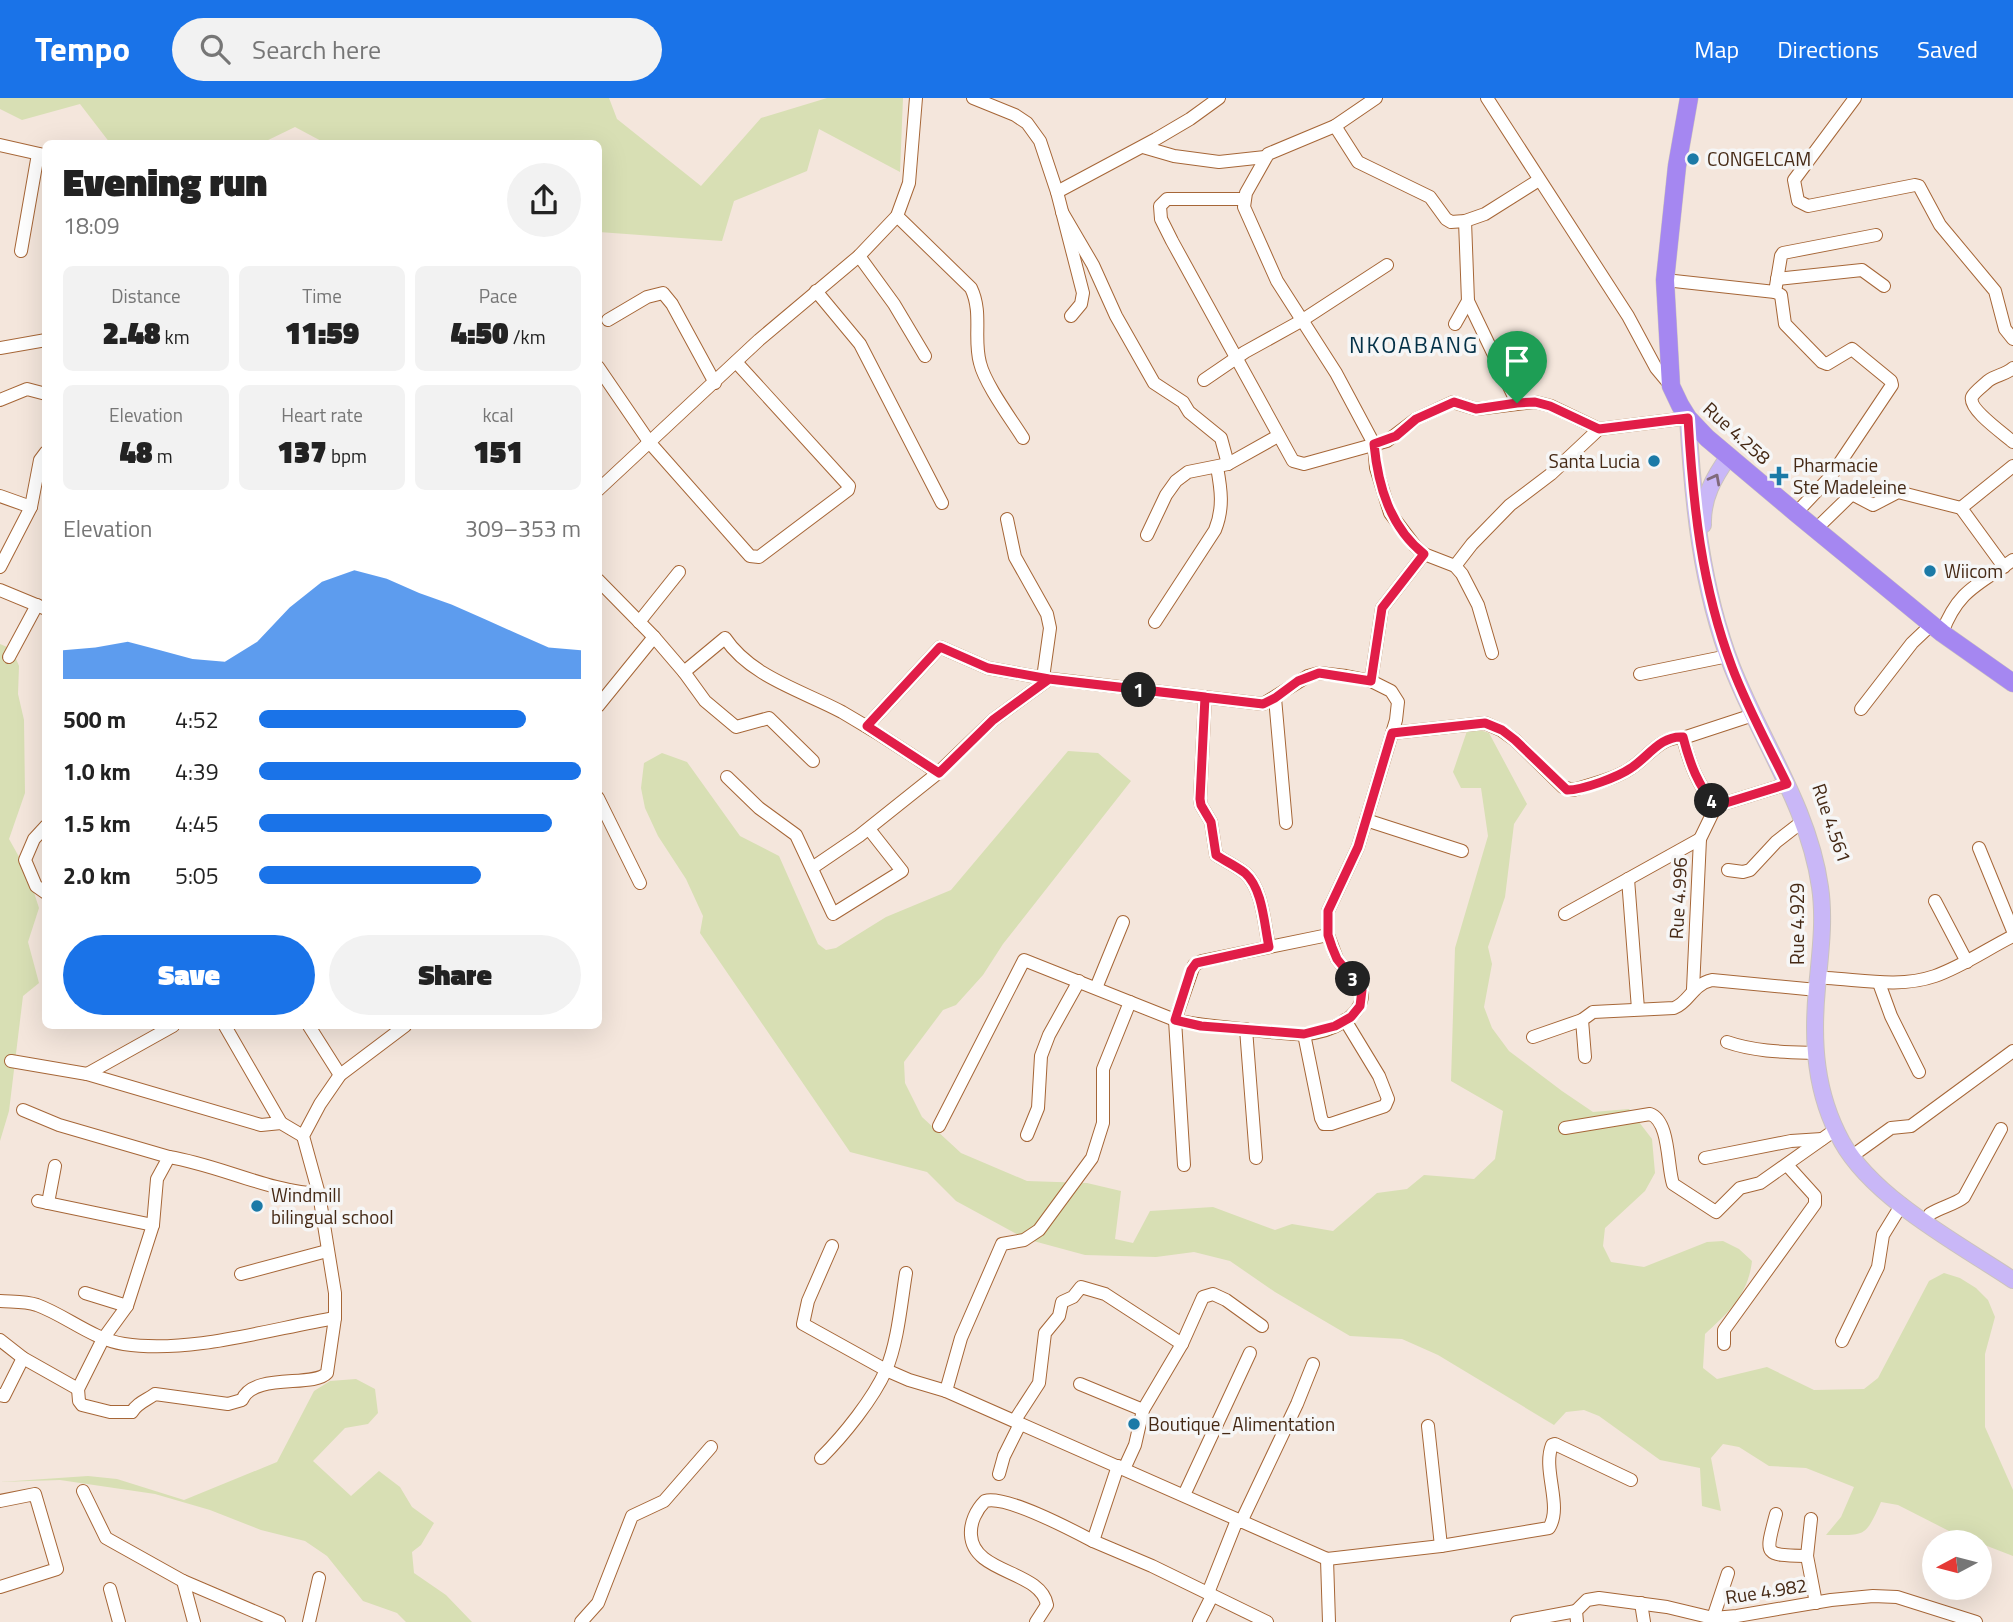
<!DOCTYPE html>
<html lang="en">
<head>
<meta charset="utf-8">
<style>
  :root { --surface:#fff; --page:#f2f2f2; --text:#222; --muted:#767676; --accent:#1a73e8 }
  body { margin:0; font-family:"Titillium Web",sans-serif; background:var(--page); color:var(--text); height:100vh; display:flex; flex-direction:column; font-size:26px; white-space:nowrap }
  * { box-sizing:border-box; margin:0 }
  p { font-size:23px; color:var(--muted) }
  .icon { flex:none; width:38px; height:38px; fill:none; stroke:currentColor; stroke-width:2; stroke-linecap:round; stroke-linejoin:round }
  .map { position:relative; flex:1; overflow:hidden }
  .details { position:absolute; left:42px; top:42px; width:560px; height:889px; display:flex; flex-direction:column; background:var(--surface); border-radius:10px; box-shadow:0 7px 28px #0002 }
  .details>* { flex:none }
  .needle { width:46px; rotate:263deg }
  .buttons { position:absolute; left:1922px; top:1432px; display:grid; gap:14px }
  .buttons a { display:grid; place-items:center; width:70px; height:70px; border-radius:50%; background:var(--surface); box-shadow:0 7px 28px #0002; font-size:35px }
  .pin { position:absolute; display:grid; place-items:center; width:60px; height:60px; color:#fff; margin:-72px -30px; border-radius:50% 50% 50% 0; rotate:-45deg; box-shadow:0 0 7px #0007 }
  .pin .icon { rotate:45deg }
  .km { position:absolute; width:35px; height:35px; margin:-18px; border-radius:50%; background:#222; color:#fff; font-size:19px; line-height:35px; text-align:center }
  .round { display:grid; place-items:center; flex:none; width:74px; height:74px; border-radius:37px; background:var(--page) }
  .overview { display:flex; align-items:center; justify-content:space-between; height:119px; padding:0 21px }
  h1 { font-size:38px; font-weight:800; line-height:52px }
  .metrics { display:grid; grid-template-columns:repeat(3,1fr); gap:10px; height:119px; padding:7px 21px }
  .metrics div { display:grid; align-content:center; border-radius:10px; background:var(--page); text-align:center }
  .metrics b { font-size:30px; font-weight:800 }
  .metrics small { font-size:19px; font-weight:400 }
  .metrics p { font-size:19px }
  .chart { height:196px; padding:14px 21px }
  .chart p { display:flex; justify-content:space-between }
  .chart svg { width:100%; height:126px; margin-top:7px; fill:var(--accent); opacity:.7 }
  .primary-button { display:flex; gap:14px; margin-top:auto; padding:14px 21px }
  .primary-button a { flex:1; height:80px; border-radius:42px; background:var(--accent); color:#fff; font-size:28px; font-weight:800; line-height:80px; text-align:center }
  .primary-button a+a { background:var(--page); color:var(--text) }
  ul { padding:0 21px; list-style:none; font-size:23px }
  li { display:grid; grid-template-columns:112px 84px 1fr; align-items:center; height:52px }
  li i { height:18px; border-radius:9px; background:var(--accent) }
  header { display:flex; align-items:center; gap:42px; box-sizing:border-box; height:98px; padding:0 35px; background:var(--accent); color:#fff }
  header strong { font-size:33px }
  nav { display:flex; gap:38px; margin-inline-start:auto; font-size:24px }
  .search { width:490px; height:63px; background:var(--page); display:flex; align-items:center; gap:18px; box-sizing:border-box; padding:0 24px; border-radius:38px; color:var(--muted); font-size:26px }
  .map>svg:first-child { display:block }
  .green { fill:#d8dfb4 }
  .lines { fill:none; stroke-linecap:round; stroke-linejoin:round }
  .minor-casing { stroke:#a66637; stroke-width:14 }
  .major-casing { stroke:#cbc3bd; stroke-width:18 }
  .highway-casing { stroke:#cbc3bd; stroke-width:19 }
  .minor { stroke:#fff; stroke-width:12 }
  .major { stroke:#c9b7f7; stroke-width:16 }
  .highway { stroke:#a587f1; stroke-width:18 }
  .oneway { stroke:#80697b }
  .route-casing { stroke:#fff; stroke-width:14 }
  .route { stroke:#e11d48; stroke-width:9 }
  .poi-dot { fill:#1b7aa7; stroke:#f6f6f6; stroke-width:2.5 }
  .labels { text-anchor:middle; stroke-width:7; stroke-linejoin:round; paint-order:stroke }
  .poi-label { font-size:19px; fill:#452915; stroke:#f6f6f6; text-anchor:start }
  .street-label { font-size:19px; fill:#452915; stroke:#f6f6f6 }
  .quarter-label { font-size:23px; letter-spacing:2px; fill:#043147; stroke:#f6f6f6 }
</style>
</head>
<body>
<header>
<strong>Tempo</strong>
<div class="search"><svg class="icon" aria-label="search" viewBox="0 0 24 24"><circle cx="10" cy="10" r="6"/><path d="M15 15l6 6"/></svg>Search here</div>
<nav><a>Map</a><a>Directions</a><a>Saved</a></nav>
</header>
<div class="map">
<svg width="2013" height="1524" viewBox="0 0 2013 1524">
  <rect width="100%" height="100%" fill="#f4e6dc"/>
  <!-- green -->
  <g class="green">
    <polygon points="0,0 609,0 617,21 701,88 761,20 827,0 903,0 900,74 819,31 807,73 734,103 722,143 599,134 598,46 325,45 295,29 262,45 110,45 80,6 22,22 0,11"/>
    <polygon points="0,546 12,551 19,568 18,596 24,622 25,695 9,741 27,773 39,810 28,844 39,885 23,898 9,1013 0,1043"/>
    <path d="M1480,632L1489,635L1527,706L1514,726L1505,799L1488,849L1492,866L1484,909L1492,930L1509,953L1562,993L1593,1014L1629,1011L1652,1041L1655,1075L1645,1093L1605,1130L1603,1148L1611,1164L1644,1169L1707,1144L1723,1143L1739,1151L1752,1163C1748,1197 1729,1214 1705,1236L1703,1270L1717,1281L1767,1269L1814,1292L1864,1291L1878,1280L1929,1183L1944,1175L1960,1180L1976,1190L1988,1202L1995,1219L1985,1256V1329L2013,1392V1458L1951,1434L1898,1407L1881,1404C1865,1440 1866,1437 1826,1437L1841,1419L1854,1389L1806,1370L1769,1368L1739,1349L1723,1346L1711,1360L1721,1413L1702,1408L1700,1370L1660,1362L1599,1318L1584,1312L1566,1314L1554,1327L1438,1257L1402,1241L1350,1238L1275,1194L1230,1163L1194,1154L1156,1159L1085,1157L1026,1141L956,1103L927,1074L850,1054L700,835L703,818L686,781L658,738L645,710L641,690L644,665L662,655L687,664L740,738L779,758L818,846L826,852L836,850L886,819L951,792L1068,653L1098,655L1131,683L1003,846L983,877L956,907L943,912L904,964L905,985L922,1019L961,1055L1027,1083L1087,1085L1121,1093L1115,1141L1133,1145L1150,1113L1213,1109L1275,1132L1292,1126L1333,1133L1377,1095L1407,1091L1424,1077L1474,1081L1495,1061L1503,1013L1451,983L1455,850L1488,738L1481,690H1461L1453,674L1467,633Z"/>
    <polygon points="356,1281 375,1291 378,1315 368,1326 345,1330 313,1363 351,1398 379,1373 400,1389 412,1409 434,1425 421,1447 412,1454 414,1475 446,1497 472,1524 406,1524 397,1515 363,1503 327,1458 305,1443 261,1432 210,1412 155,1396 60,1382 0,1384 88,1378 117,1381 184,1402 277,1364 314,1293 330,1283"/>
  </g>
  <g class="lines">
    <!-- minor casing -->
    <g class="minor-casing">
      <g id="minor">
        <polyline points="973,0 1015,17 1027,25 1040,43 1057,94 1083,195 1081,206 1071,218"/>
        <polyline points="1376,0 1335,28 1268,56 1246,95 1244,109 1277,183 1336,275 1374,346 1376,370 1390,415 1415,448 1424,456 1455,468 1462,476 1478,507 1492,555"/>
        <polyline points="1487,0 1628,218 1656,270 1671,288"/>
        <polyline points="1855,0 1794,82 1798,103 1808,108 1915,87 1919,88 1940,127 1995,193 2005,231 2013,241"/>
        <polyline points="1335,28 1358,64 1430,99 1446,121 1451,124 1465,123 1485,116 1539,82"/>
        <polyline points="0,47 44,57"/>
        <polyline points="1143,49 1174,58 1219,64 1265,59"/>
        <polyline points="1057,94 1156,41 1190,21 1219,0"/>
        <polyline points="1243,101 1167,101 1160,108 1161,121 1172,143 1293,363 1304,366 1387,343 1416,321 1453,304 1476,311 1535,304 1551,308 1599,331 1688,320"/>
        <polyline points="1062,114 1093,167 1116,218 1154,285 1183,304 1189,314 1221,340 1228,366"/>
        <path d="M897,118L971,190C983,215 973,240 980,265C985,286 1011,321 1023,340"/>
        <polyline points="21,153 38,56"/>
        <polyline points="859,158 894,206 925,258"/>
        <polyline points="1777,181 1862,172 1884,188"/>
        <polyline points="1665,182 1775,194 1781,158 1783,155 1876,137"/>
        <polyline points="816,193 860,246 942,405"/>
        <polyline points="1775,194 1781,197 1785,226 1822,264 1827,266 1852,251 1891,283 1892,287 1831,378 1796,415"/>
        <polyline points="1468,203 1517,305"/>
        <polyline points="608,222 647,199 663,195 672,206 715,285"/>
        <polyline points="1455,226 1468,203 1465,123"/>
        <polyline points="0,250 46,242"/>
        <polyline points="598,269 650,345 750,458 759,459 848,392 849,388 736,264"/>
        <path d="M2013,270C2005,277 1996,277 1988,283C1984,287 1974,294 1972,299C1968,311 2004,336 2013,344"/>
        <polyline points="1204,282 1245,254 1301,223 1387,167"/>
        <polyline points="0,302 27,291 46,296"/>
        <polyline points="598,392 759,242 859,158 897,118 909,85 916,0"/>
        <polyline points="0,398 31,409"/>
        <polyline points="1007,421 1015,459 1047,516 1050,530 1043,580"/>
        <polyline points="1817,430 1852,396 1873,407 1898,394 1961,410"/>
        <polyline points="1147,437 1166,397 1176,383 1188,374 1228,366 1278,338"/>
        <polyline points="1455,468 1472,446 1510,407 1551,376 1599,331"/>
        <polyline points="0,469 31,409 40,362 46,354"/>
        <polyline points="2004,469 1961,410 2013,368"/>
        <path d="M598,482L654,539L684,574L725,540C751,579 803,593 842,614C875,633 908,654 938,675"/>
        <polyline points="0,492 46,511"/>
        <polyline points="639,524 679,474"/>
        <path d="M1155,524L1215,432C1224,410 1221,391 1217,369"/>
        <path d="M1942,535C1958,492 1978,487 2013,462"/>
        <polyline points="9,559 37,507"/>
        <polyline points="684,574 705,603 736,629 769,620 813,663"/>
        <polyline points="1640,576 1728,558"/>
        <polyline points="1371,583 1382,510 1424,456"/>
        <path d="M1205,599L1200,701L1201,707L1211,724L1216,757C1225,763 1236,768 1245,775C1263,791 1264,826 1269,849"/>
        <polyline points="1275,600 1286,725"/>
        <polyline points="598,608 654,539"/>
        <polyline points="1861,611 1912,545 1932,526"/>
        <path d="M867,628L940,549L988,570L1043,580L1263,606L1308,578L1319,575L1346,578L1371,583L1391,593L1398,604L1396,622L1358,749L1328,813V837L1337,861L1362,893C1364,920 1328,935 1304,936C1290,937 1275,934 1261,933C1232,930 1204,928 1175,922L1024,862L939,1028"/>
        <path d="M1392,635L1485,625L1501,632L1515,642L1563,689L1573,692C1592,686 1615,681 1631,670C1647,660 1661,637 1683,640L1753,617"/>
        <path d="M1683,640C1690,666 1698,688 1716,708L1700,741L1693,891"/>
        <polyline points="727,679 759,710 796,737 833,816 902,773 869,731"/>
        <polyline points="598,700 640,785"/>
        <polyline points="1716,708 1787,686"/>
        <polyline points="1366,722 1462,753"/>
        <polyline points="46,728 34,741 25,762 36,788 46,795"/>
        <polyline points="1979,750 2013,833"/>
        <polyline points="812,770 859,738 938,675 993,622 1049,581"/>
        <polyline points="1728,772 1743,774 1750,772 1776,744 1803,723"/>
        <polyline points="1628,781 1638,911"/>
        <polyline points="1935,803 1967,864"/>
        <polyline points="1565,816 1700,741"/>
        <path d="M1827,880C1863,882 1900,890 1935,878C1963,868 1987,851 2013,838"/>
        <polyline points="1879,885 1891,918 1919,974"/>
        <polyline points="1096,890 1123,824"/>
        <path d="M1130,904L1103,971V1025L1092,1060L1039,1132L1024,1142L1002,1146L961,1240L946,1293L1327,1461L1441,1448L1549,1430C1563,1408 1542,1372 1552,1347L1555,1346L1631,1382"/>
        <polyline points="225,928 281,1025"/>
        <polyline points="309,928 340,977"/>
        <polyline points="1246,931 1256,1060"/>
        <polyline points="1304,936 1321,1020 1324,1026 1331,1026 1385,1008 1388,1001 1379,978 1345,922"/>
        <polyline points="1533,939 1582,922"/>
        <path d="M1727,944C1756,954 1785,954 1815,955"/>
        <path d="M1585,959L1582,922L1593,914L1674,910C1690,904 1691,887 1712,882L1817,892"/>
        <polyline points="11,963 87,976 261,1027 281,1025 303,1038"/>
        <polyline points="87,976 173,928"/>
        <polyline points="23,1012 59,1027 169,1059"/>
        <path d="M1565,1030L1650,1016C1670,1023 1667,1068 1673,1086L1716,1114L1740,1090L1760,1085L1835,1032"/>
        <polyline points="1027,1037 1038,1010 1041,958 1049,937 1079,883"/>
        <polyline points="1859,1053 1891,1030 1911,1028 2013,953"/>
        <polyline points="1705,1060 1791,1043 1822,1041"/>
        <polyline points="1184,1067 1175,922 1194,867 1202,863 1328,837"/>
        <path d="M319,1096C267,1093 219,1067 169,1059L157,1081L153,1127L127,1208L103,1241L78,1291L79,1303L82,1307L110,1314H132C137,1305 147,1302 155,1296L228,1306L242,1302C254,1274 313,1290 327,1275L335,1220V1195L319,1096L303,1038L320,1006L340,977L405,928"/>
        <polyline points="38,1103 153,1127"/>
        <polyline points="48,1105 55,1068"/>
        <path d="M1930,1116C1941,1109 1956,1106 1964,1099L2001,1031"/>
        <polyline points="832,1148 808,1203 803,1226 886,1272 909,1282 946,1293"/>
        <polyline points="241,1176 327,1153"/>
        <polyline points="85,1195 127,1208"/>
        <path d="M0,1203C12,1204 25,1203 37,1207C67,1218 92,1241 124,1246C190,1256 270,1231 335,1220"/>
        <polyline points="0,1242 23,1260 78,1291"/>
        <polyline points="1842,1243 1878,1169 1883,1137 1902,1106"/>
        <polyline points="1724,1246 1724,1232 1815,1106 1815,1098 1787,1067"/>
        <polyline points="1080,1286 1143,1312"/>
        <polyline points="0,1297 4,1298 23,1260"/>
        <polyline points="1015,1322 1039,1285 1045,1235 1059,1218 1062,1204 1073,1199 1081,1189 1105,1196 1182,1246"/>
        <polyline points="1428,1328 1441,1448"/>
        <path d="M821,1360C844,1337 873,1301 886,1272C898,1244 901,1205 906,1175"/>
        <polyline points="1118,1368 1093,1443 1152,1468 1267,1524"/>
        <polyline points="1124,1371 1135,1347 1143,1312 1182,1246 1203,1199 1213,1196 1226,1202 1262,1228"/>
        <polyline points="999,1376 1004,1358 1020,1326"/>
        <polyline points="83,1393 106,1440 183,1483 194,1524"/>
        <polyline points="1184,1397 1250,1255"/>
        <polyline points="0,1403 35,1396 57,1471 0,1489"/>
        <path d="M1776,1416C1765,1458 1763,1457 1807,1458"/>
        <polyline points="1811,1421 1807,1458 1816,1505"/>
        <polyline points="1241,1424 1297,1306 1313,1266"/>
        <polyline points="1327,1461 1329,1524"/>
        <polyline points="183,1483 279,1524"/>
        <polyline points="110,1491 119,1524"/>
        <polyline points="1208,1495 1237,1422"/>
        <polyline points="1641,1505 1644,1524"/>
        <polyline points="1713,1520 1728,1475"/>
        <polyline points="309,1524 319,1480"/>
        <polyline points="581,1524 598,1505 632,1418 664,1403 711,1349"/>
        <path d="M1036,1524L1047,1507C1041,1472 973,1476 971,1437C970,1425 976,1412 985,1403C1006,1397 1072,1432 1093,1443"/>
        <polyline points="1199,1524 1212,1498"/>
        <polyline points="1517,1524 1576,1513"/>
        <polyline points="1577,1524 1576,1513 1587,1502 1599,1500 1667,1509 1713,1520 1737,1518 1831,1502 1873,1498 1897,1499 1976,1524"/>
      </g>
    </g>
    <!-- major casing -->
    <g class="major-casing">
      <g id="major">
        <path d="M1688,320C1693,405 1701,489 1732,569C1761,643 1809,710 1820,789C1825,822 1820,857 1817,890C1812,944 1815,995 1842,1044C1874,1101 1959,1146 2013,1182"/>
        <path d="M1703,427C1702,400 1714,379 1729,358"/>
      </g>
    </g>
    <!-- highway casing -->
    <g class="highway-casing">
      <polyline id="highway" points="1689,0 1677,68 1665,182 1671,288 1680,307 1688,320 1707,340 1796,415 1942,535 2013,585"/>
    </g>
    <!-- minor -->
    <use href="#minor" class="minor"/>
    <!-- major -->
    <use href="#major" class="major"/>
    <!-- highway -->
    <use href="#highway" class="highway"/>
  </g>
  <!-- one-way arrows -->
  <defs><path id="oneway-chevron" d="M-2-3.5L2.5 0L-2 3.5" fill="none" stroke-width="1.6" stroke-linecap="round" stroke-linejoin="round" transform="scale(1.75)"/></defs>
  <use class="oneway" href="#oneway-chevron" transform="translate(1715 381) rotate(-62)"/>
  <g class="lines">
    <!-- route casing -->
    <g class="route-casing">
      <path id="route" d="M1517,305L1476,311L1454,304L1416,321L1396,338L1374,346C1378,388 1390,429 1424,456L1382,510L1371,583L1319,575L1298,583L1275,600L1263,606L1049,581L988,570L940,549L867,628L939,675L993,622L1049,581L1205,599L1200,701L1201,707L1211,724L1216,757C1225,763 1236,768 1245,775C1263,791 1264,826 1269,849L1196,865L1191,872L1175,922L1201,928L1304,936L1335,928L1351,919L1360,908L1362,892L1337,861L1332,849L1328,837V813L1358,749L1392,635L1485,625L1502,632L1515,642L1567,692C1583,692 1618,679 1631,670C1647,660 1661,637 1683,639C1690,666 1698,688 1716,708L1787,686C1768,647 1747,609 1732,569C1701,487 1693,406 1688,320L1599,331L1550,308L1535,304L1517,305"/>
    </g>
    <!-- route -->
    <use href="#route" class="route"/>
  </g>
  <!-- markers -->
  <g class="poi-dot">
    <circle cx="1693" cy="61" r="7"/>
    <circle cx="1654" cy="363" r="7"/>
    <path d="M1775.5 367.5h7v7h7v7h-7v7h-7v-7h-7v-7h7z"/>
    <circle cx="1930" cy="473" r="7"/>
    <circle cx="257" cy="1108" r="7"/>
    <circle cx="1134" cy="1326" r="7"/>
  </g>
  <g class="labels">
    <!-- poi labels -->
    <g class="poi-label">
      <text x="1707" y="68">CONGELCAM</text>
      <text x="1640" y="370" text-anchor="end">Santa Lucia</text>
      <text x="1793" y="374">Pharmacie<tspan x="1793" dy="22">Ste Madeleine</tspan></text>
      <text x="1944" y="480">Wiicom</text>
      <text x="271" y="1104">Windmill<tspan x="271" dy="22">bilingual school</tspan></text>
      <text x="1148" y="1333">Boutique_Alimentation</text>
    </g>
    <!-- street labels -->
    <g class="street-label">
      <text transform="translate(1737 335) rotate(42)" y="7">Rue 4.258</text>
      <text transform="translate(1832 725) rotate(71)" y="7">Rue 4.561</text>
      <text transform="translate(1678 800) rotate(-87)" y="7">Rue 4.996</text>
      <text transform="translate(1797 826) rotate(-90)" y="7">Rue 4.929</text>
      <text transform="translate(1766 1493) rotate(-9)" y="7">Rue 4.982</text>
    </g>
    <!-- quarter labels -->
    <g class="quarter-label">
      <text x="1414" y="255">NKOABANG</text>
    </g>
  </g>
</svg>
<div class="buttons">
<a><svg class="needle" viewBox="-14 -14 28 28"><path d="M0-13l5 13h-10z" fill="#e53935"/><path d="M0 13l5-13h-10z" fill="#767676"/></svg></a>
</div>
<div class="pin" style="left:1517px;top:305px;background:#1e9e55"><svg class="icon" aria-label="arrive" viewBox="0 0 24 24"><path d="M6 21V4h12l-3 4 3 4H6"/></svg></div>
<b class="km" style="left:1139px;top:592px">1</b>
<b class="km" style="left:1353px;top:881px">3</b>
<b class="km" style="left:1712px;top:703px">4</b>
<section class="details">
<div class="overview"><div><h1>Evening run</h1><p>18:09</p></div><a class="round"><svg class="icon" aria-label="share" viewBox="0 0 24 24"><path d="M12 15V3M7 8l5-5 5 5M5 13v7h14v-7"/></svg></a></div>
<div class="metrics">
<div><p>Distance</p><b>2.48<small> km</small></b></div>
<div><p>Time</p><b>11:59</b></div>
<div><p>Pace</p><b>4:50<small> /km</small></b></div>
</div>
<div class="metrics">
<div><p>Elevation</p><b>48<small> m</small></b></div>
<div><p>Heart rate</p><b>137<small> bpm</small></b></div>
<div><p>kcal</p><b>151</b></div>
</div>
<div class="chart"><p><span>Elevation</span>309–353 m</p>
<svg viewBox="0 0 160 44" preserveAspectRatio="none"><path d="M0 44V34L10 33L20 31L30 34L40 37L50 38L60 31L70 19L80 10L90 6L100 9L110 14L120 18L130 23L140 28L150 33L160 34V44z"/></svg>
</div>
<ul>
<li><b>500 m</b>4:52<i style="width:83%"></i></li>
<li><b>1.0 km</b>4:39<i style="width:100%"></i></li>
<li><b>1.5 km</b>4:45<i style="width:91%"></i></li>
<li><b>2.0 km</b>5:05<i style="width:69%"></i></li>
</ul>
<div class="primary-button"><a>Save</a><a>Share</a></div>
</section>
</div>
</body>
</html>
